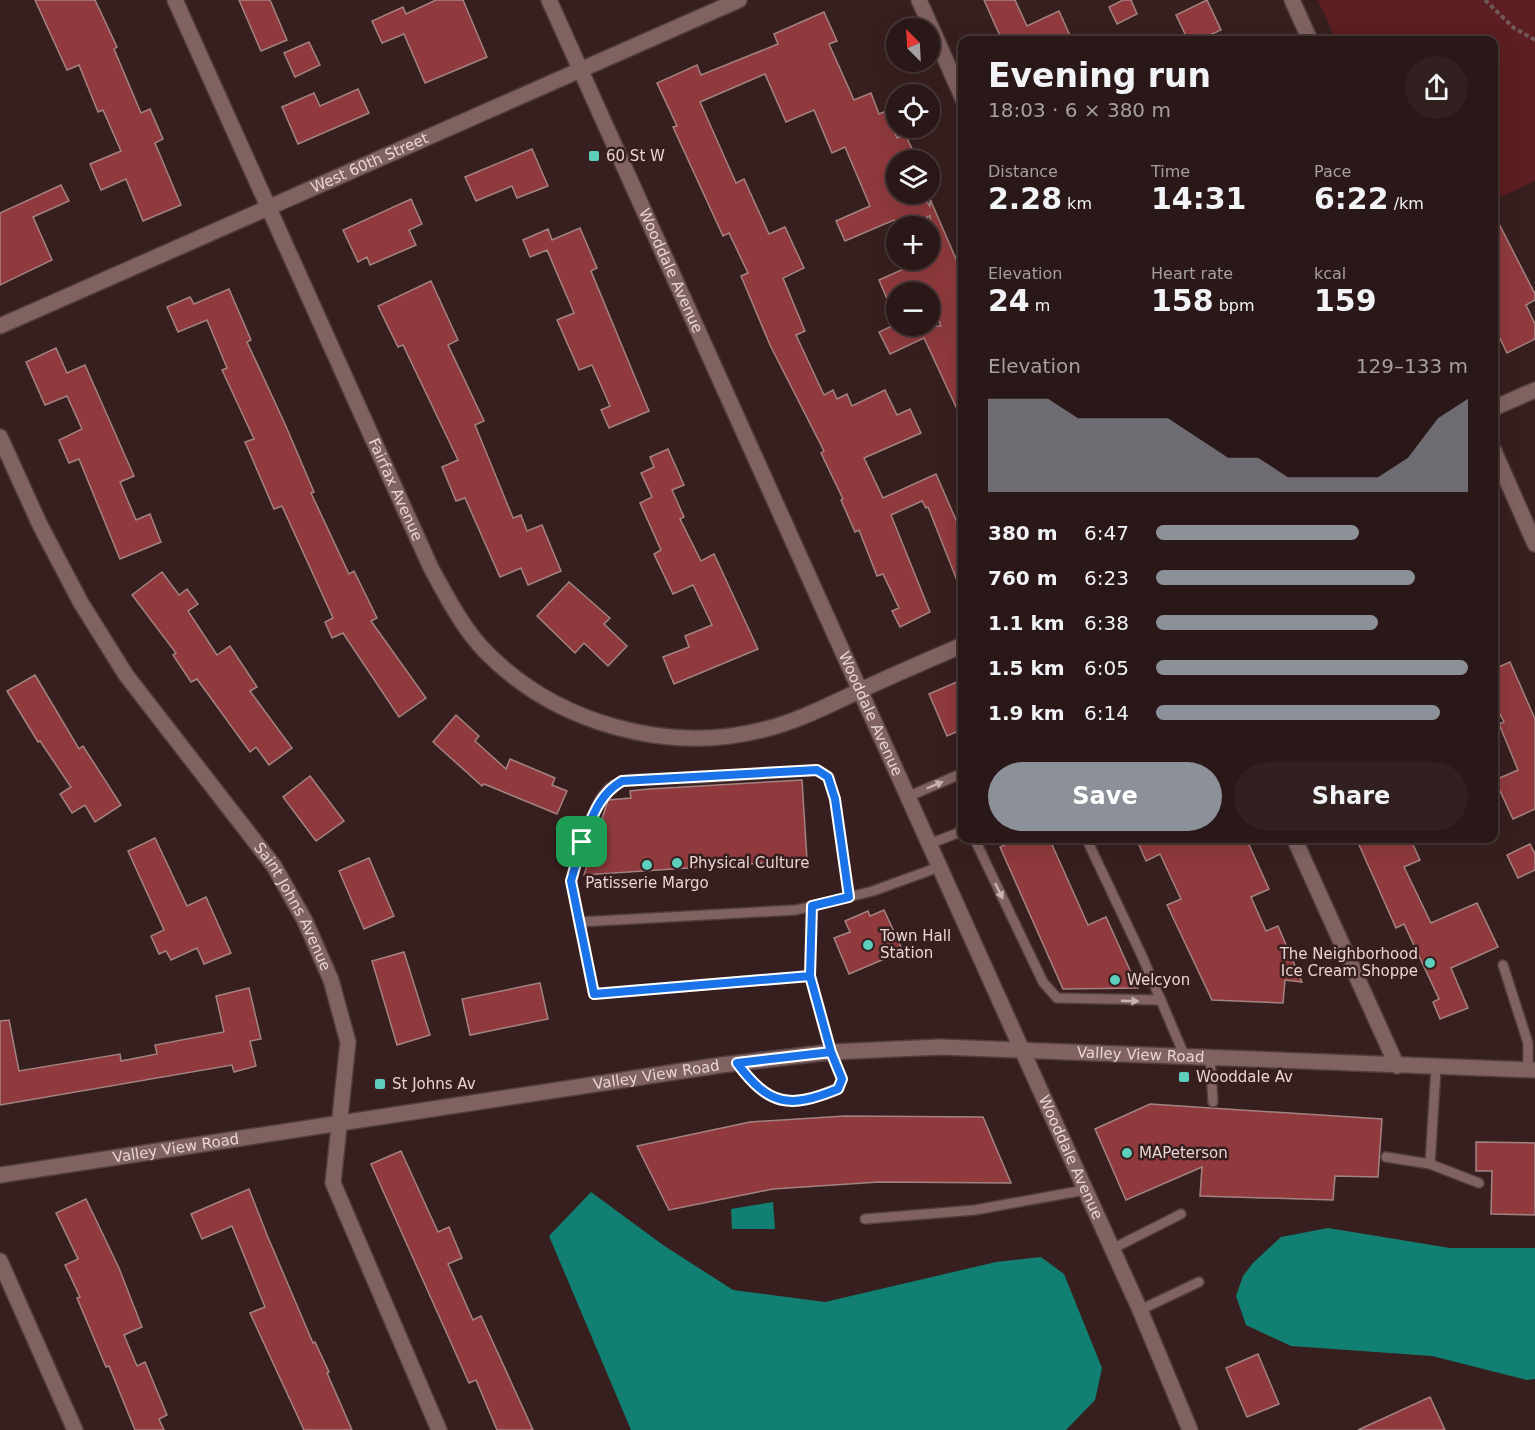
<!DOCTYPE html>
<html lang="en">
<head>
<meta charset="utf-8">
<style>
  :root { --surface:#2a1717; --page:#322020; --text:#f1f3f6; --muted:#a59fa1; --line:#463636; --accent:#8c9099 }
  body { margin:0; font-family:"DejaVu Sans",sans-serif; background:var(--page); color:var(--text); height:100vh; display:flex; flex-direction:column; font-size:22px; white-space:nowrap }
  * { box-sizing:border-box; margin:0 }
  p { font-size:20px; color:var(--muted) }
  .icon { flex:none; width:33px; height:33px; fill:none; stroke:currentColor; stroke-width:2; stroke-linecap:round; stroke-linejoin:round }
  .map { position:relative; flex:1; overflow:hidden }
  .side { position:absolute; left:958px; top:36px; width:540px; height:807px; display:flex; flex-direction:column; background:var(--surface); border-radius:12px; box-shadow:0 6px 24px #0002,0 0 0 2px var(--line) }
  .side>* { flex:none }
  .needle { width:39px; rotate:336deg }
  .tools { position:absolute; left:886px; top:18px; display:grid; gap:12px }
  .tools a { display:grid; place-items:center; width:54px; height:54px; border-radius:50%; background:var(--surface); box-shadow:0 6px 24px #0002,0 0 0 2px var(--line); font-size:30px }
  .pin { position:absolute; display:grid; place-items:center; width:51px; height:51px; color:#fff; margin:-26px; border-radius:12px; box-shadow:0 3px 9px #0006 }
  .round { display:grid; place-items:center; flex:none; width:63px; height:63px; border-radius:32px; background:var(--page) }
  .headline { display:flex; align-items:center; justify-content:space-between; height:102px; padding:0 30px }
  h1 { font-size:33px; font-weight:800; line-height:45px }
  .metrics { display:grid; grid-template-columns:repeat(3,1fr); gap:9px; height:102px; padding:6px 30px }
  .metrics div { display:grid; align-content:center }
  .metrics b { font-size:30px; font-weight:800 }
  .metrics small { font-size:16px; font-weight:400 }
  .metrics p { font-size:16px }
  .chart { height:168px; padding:12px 30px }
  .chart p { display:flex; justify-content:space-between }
  .chart svg { width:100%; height:108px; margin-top:6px; fill:var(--accent); opacity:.7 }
  .cta { display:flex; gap:12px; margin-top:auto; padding:12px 30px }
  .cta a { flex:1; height:69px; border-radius:36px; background:var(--accent); color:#fff; font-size:24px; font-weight:800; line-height:69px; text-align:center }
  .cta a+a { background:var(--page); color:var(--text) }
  ul { padding:0 30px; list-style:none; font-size:20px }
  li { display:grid; grid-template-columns:96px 72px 1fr; align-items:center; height:45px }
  li i { height:15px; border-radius:8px; background:var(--accent) }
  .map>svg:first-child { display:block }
  .green { fill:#5c1e20 }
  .water { fill:#117f71 }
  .building { fill:#903a3d; stroke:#a38382; stroke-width:1.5 }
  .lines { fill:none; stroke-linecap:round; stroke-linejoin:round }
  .lane-casing { stroke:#523d3e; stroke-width:12 }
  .street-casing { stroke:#523d3e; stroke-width:18 }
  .secondary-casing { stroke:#523d3e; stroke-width:18 }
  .path { stroke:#705959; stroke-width:4; stroke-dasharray:4.5 3; stroke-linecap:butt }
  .lane { stroke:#806261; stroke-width:9 }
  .street { stroke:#806261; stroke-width:15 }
  .secondary { stroke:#806261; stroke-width:15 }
  .oneway { fill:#c8b2b2 }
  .route-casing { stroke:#fff; stroke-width:12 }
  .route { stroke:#1a73e8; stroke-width:8 }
  .poi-dot { fill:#5ccebb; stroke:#381f1f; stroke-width:2 }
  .labels { text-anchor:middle; stroke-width:5; stroke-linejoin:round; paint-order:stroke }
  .poi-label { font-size:15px; fill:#e7d5d4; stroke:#381f1f; text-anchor:start }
  .street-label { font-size:15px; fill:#e7d5d4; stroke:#381f1f }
</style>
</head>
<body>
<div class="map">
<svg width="1535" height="1430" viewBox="0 0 1535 1430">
  <rect width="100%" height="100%" fill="#381f1f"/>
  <!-- green -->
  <polygon class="green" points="1318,0 1535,0 1535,181 1494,200 1494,40 1336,40"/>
  <!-- water -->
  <g class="water">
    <polygon points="591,1192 663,1245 733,1290 825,1302 996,1262 1041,1257 1064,1274 1102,1368 1095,1400 1066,1430 631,1430 549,1236"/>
    <polygon points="773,1202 775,1229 732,1229 731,1209"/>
    <polygon points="1328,1228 1450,1248 1535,1248 1535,1379 1527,1380 1432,1356 1291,1346 1246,1325 1236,1296 1243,1276 1253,1263 1281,1237"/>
  </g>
  <!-- building -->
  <g class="building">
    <polygon points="35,0 95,0 117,47 114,49 141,113 150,109 163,139 155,143 181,205 143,221 126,179 101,190 90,164 121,151 103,110 98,112 79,65 67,70"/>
    <polygon points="239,0 270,0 287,40 261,51"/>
    <polygon points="436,0 463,0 487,57 425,83 404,34 382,43 372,21 403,7 406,14"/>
    <polygon points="984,0 1015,0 1027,26 1059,11 1072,40 995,40 1001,38"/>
    <polygon points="1123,0 1131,0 1137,14 1117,24 1109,7"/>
    <polygon points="1207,0 1221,30 1199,40 1188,40 1176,15"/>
    <polygon points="824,12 837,41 829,44 854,100 871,93 879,114 886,111 897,138 905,134 914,153 908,156 910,160 897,160 897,194 923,194 930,207 930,199 963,275 963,422 924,338 890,354 879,332 892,326 941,326 930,300 930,292 927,292 924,286 907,292 897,292 897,297 888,301 879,280 915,264 913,260 930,260 930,216 907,226 898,226 894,220 845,241 836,221 870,206 845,147 832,153 814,110 786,122 765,74 700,102 736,183 744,179 769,234 785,227 804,268 783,278 805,331 796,335 824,395 833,390 837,399 847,394 852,406 885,390 897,415 910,409 921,433 864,458 883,498 936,474 963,536 962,593 928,507 926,508 922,501 891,515 930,612 900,627 892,611 899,608 883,574 877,576 859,530 855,532 841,500 843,499 821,453 824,451 770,345 741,276 748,273 729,233 723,236 673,127 677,126 657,83 697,65 701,75 778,44 774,34"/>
    <polygon points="309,42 320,65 295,77 284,53"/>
    <polygon points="358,89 369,113 298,144 282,107 314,93 320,106"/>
    <polygon points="532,149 548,186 517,198 512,186 476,201 465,177"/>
    <polygon points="61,185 69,201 33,217 52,260 0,285 0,213"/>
    <polygon points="411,199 422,224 409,230 416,245 370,265 367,257 358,262 343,230"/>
    <polygon points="1494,214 1535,294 1535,300 1526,305 1535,324 1535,339 1507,353 1494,326"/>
    <polygon points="580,228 597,268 591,271 649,411 609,428 601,410 610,406 592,365 579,370 557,320 574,313 547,250 530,257 523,240 548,229 552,240"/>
    <polygon points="431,281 458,340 448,345 484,421 475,425 513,518 521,515 527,531 542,525 561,571 528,585 521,568 500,577 465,498 456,501 442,467 458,460 403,345 398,347 378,306"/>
    <polygon points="229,289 251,340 247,342 285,424 314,492 311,493 349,574 354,571 377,618 371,621 426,698 399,717 343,633 332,638 325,622 333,618 282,506 274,509 245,442 254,439 222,370 227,368 207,320 178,332 167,307 190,297 194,304"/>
    <polygon points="56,348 67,373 85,365 134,476 120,482 136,520 150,514 161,542 120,559 79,459 69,463 59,440 82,429 67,396 45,405 26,362"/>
    <polygon points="668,449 684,485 672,490 684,517 680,519 701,561 714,554 758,649 674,684 663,657 689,647 685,636 712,625 693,585 673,594 654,554 661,550 640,503 652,497 641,473 654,467 650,457"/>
    <polygon points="162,572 179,595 187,589 198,604 188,611 217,655 230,646 257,687 250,691 292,748 269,765 256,747 250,752 197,679 191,682 173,655 176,653 132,595"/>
    <polygon points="569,582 610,618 604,624 627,646 608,666 584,643 575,653 537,616"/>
    <polygon points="1510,662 1535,719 1535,809 1513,819 1495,780 1518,770 1499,724 1504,722 1494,702 1494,669"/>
    <polygon points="35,675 79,749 83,746 121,805 95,822 85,805 72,813 60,794 71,787 40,741 38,742 7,691"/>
    <polygon points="959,681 963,692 963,729 947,736 929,694"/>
    <polygon points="456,715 479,736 475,741 506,769 510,759 555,778 552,785 567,791 557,814 484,784 482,786 433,742"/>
    <polygon points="310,776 344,821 316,841 283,797"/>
    <polygon points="802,780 807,860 584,875 608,800 631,798 630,791 649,789"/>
    <polygon points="155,838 187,906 206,897 231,953 204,964 197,948 171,960 166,951 159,954 151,936 164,930 128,851"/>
    <polygon points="1019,838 1049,838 1088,925 1106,917 1138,988 1063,989 1000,847"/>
    <polygon points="1136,838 1246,838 1269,889 1251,897 1266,931 1278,926 1302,982 1285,980 1283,1003 1212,1000 1167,905 1181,899 1160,854 1146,861"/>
    <polygon points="1356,838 1410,838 1420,860 1404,867 1431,923 1477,903 1498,947 1451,968 1468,1008 1440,1019 1433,1002 1439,999 1404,924 1396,928"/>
    <polygon points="1530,844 1535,854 1535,870 1518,878 1507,855"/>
    <polygon points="369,858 394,916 364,929 339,871"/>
    <polygon points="884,910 903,951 849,974 834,938 850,932 845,921 868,911 870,916"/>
    <polygon points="404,952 430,1035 397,1045 372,961"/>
    <polygon points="540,983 548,1019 470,1035 462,999"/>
    <polygon points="249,988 261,1039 250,1041 256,1066 234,1072 232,1065 0,1105 0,1021 9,1020 19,1071 120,1054 121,1061 157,1054 155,1045 224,1032 216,996"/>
    <polygon points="1150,1104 1382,1119 1378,1177 1335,1176 1333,1200 1200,1196 1202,1167 1126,1200 1095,1129"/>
    <polygon points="845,1116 983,1117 1011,1183 879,1182 773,1189 669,1210 637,1146 750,1122"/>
    <polygon points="1476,1142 1535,1143 1535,1215 1491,1214 1492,1171 1476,1171"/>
    <polygon points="401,1151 438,1232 449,1227 462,1258 448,1264 473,1320 481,1316 533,1430 497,1430 476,1380 469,1383 371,1164"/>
    <polygon points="249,1189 267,1235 313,1343 315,1342 329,1372 327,1373 352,1430 304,1430 250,1313 265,1307 232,1226 202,1239 191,1214"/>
    <polygon points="86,1199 119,1268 142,1327 124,1335 137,1366 145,1362 167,1415 159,1419 164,1430 135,1430 109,1366 106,1367 77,1298 80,1297 65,1265 78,1259 56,1213"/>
    <polygon points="1258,1354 1279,1404 1247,1417 1226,1368"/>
    <polygon points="1430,1397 1445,1430 1358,1430"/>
  </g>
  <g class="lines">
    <!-- lane casing -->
    <g class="lane-casing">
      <g id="lane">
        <polyline points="907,797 963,773"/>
        <polyline points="974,838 1043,982 1057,998 1161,1000"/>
        <polyline points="1086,838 1142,956 1185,1057"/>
        <polyline points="929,844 963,831"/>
        <polyline points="579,922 571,881 582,842 600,799 609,788 622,781 638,779 699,778 817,770 828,777 835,799 849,897"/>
        <polyline points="1503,965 1528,1043 1528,1070"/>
        <polyline points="810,976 811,906"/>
        <polyline points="1210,1058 1213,1102"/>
        <path d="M737,1063C769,1106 790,1109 838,1088L842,1079L831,1052L810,976L594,994L579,922L796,910L873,891L939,867"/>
        <polyline points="1386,1157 1430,1164 1479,1183"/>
        <polyline points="1430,1164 1436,1068"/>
        <polyline points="865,1219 975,1210 1085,1190"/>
        <polyline points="1112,1249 1181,1214"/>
        <polyline points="1140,1310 1199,1282"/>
      </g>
    </g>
    <!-- street casing -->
    <g class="street-casing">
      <g id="street">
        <path id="s1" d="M175,0L431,568C447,597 462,627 485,651C555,723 666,754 762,730C796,722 827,706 859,691C893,675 928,660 963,645"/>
        <polyline points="919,0 963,99"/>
        <polyline points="1292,0 1310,40"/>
        <path id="s2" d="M0,326L739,0"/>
        <polyline points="1494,408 1535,390"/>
        <path id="s3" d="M0,437L40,525L81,603L126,675L274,866L305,921L331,980L348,1042L333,1183L439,1430"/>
        <polyline points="1494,451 1535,544"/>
        <polyline points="1294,838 1397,1066"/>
        <path id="s4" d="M1022,1050L1140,1310L1190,1430"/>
        <polyline points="0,1261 75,1430"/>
      </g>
    </g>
    <!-- secondary casing -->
    <g class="secondary-casing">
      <g id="secondary">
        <path id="s5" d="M549,0L1022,1050"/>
        <path id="s6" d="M0,1175L721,1065L831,1052L940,1047L1535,1070"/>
      </g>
    </g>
    <!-- path -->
    <polyline class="path" points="1485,0 1514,28 1535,40"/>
    <!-- lane -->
    <use href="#lane" class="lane"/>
    <!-- street -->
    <use href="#street" class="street"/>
    <!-- secondary -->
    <use href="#secondary" class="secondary"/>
  </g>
  <!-- one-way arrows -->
  <defs><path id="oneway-solid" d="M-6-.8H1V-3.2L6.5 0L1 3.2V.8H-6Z" transform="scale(1.5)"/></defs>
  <g class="oneway">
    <use href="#oneway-solid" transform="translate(935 785) rotate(-23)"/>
    <use href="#oneway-solid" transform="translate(999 891) rotate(64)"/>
    <use href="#oneway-solid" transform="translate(1130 1001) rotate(2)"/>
  </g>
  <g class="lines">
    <!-- route casing -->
    <g class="route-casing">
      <path id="route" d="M582,842L571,881L594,994L810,976L831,1052L737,1063C769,1106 789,1109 838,1089L842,1079L831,1052L810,976L812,906L849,897L835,799L828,777L817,770L622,781C598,795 592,818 582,842"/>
    </g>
    <!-- route -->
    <use href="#route" class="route"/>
  </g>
  <!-- markers -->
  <g class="poi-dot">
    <rect x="588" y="150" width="12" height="12" rx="3"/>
    <circle cx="677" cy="863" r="6"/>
    <circle cx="647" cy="865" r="6"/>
    <circle cx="868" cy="945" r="6"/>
    <circle cx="1430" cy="963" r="6"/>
    <circle cx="1115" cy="980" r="6"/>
    <rect x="1178" y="1071" width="12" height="12" rx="3"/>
    <rect x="374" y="1078" width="12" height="12" rx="3"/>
    <circle cx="1127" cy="1153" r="6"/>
  </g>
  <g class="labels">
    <!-- poi labels -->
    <g class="poi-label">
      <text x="606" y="161">60 St W</text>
      <text x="689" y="868">Physical Culture</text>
      <text x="647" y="888" text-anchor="middle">Patisserie Margo</text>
      <text x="880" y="941">Town Hall<tspan x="880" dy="17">Station</tspan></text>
      <text x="1418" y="959" text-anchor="end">The Neighborhood<tspan x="1418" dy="17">Ice Cream Shoppe</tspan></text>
      <text x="1127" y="985">Welcyon</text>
      <text x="1196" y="1082">Wooddale Av</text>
      <text x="392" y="1089">St Johns Av</text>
      <text x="1139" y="1158">MAPeterson</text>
    </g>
    <!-- street labels -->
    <g class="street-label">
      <text dy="5" stroke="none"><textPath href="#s2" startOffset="404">West 60th Street</textPath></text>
      <text dy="5" stroke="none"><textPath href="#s5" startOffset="297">Wooddale Avenue</textPath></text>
      <text dy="5" stroke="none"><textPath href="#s1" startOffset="537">Fairfax Avenue</textPath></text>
      <text dy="5" stroke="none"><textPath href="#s5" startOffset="783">Wooddale Avenue</textPath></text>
      <text dy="5" stroke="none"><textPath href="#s3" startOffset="556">Saint Johns Avenue</textPath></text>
      <text dy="5" stroke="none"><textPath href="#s6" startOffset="1150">Valley View Road</textPath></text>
      <text dy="5" stroke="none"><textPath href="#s6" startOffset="664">Valley View Road</textPath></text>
      <text dy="5" stroke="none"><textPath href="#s6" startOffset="178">Valley View Road</textPath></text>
      <text dy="5" stroke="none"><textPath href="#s4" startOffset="118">Wooddale Avenue</textPath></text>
    </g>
  </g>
</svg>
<div class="tools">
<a><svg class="needle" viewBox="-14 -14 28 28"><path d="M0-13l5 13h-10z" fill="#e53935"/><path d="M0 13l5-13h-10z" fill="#a59fa1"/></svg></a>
<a><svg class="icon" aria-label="locate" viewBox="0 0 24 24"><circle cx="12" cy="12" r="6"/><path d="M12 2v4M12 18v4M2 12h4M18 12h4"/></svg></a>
<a><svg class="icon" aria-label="layers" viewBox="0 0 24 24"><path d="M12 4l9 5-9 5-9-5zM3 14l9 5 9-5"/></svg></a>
<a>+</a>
<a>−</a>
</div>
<div class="pin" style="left:582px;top:842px;background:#1e9e55"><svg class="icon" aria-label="arrive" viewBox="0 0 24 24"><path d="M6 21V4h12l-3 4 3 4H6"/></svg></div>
<section class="side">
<div class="headline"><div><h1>Evening run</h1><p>18:03 · 6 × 380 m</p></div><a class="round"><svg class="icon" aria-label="share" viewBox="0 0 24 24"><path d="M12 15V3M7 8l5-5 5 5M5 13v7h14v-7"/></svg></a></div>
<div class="metrics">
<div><p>Distance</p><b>2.28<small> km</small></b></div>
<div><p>Time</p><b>14:31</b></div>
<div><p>Pace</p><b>6:22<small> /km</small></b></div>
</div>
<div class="metrics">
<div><p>Elevation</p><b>24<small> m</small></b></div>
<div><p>Heart rate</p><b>158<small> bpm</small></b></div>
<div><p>kcal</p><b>159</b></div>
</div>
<div class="chart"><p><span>Elevation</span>129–133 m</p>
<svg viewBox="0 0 160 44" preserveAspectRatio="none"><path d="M0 44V6L10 6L20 6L30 14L40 14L50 14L60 14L70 22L80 30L90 30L100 38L110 38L120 38L130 38L140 30L150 14L160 6V44z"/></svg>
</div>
<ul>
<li><b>380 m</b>6:47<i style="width:65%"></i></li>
<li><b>760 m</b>6:23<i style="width:83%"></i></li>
<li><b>1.1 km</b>6:38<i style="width:71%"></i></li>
<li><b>1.5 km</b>6:05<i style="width:100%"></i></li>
<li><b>1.9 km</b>6:14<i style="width:91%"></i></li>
</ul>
<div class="cta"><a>Save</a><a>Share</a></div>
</section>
</div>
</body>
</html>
